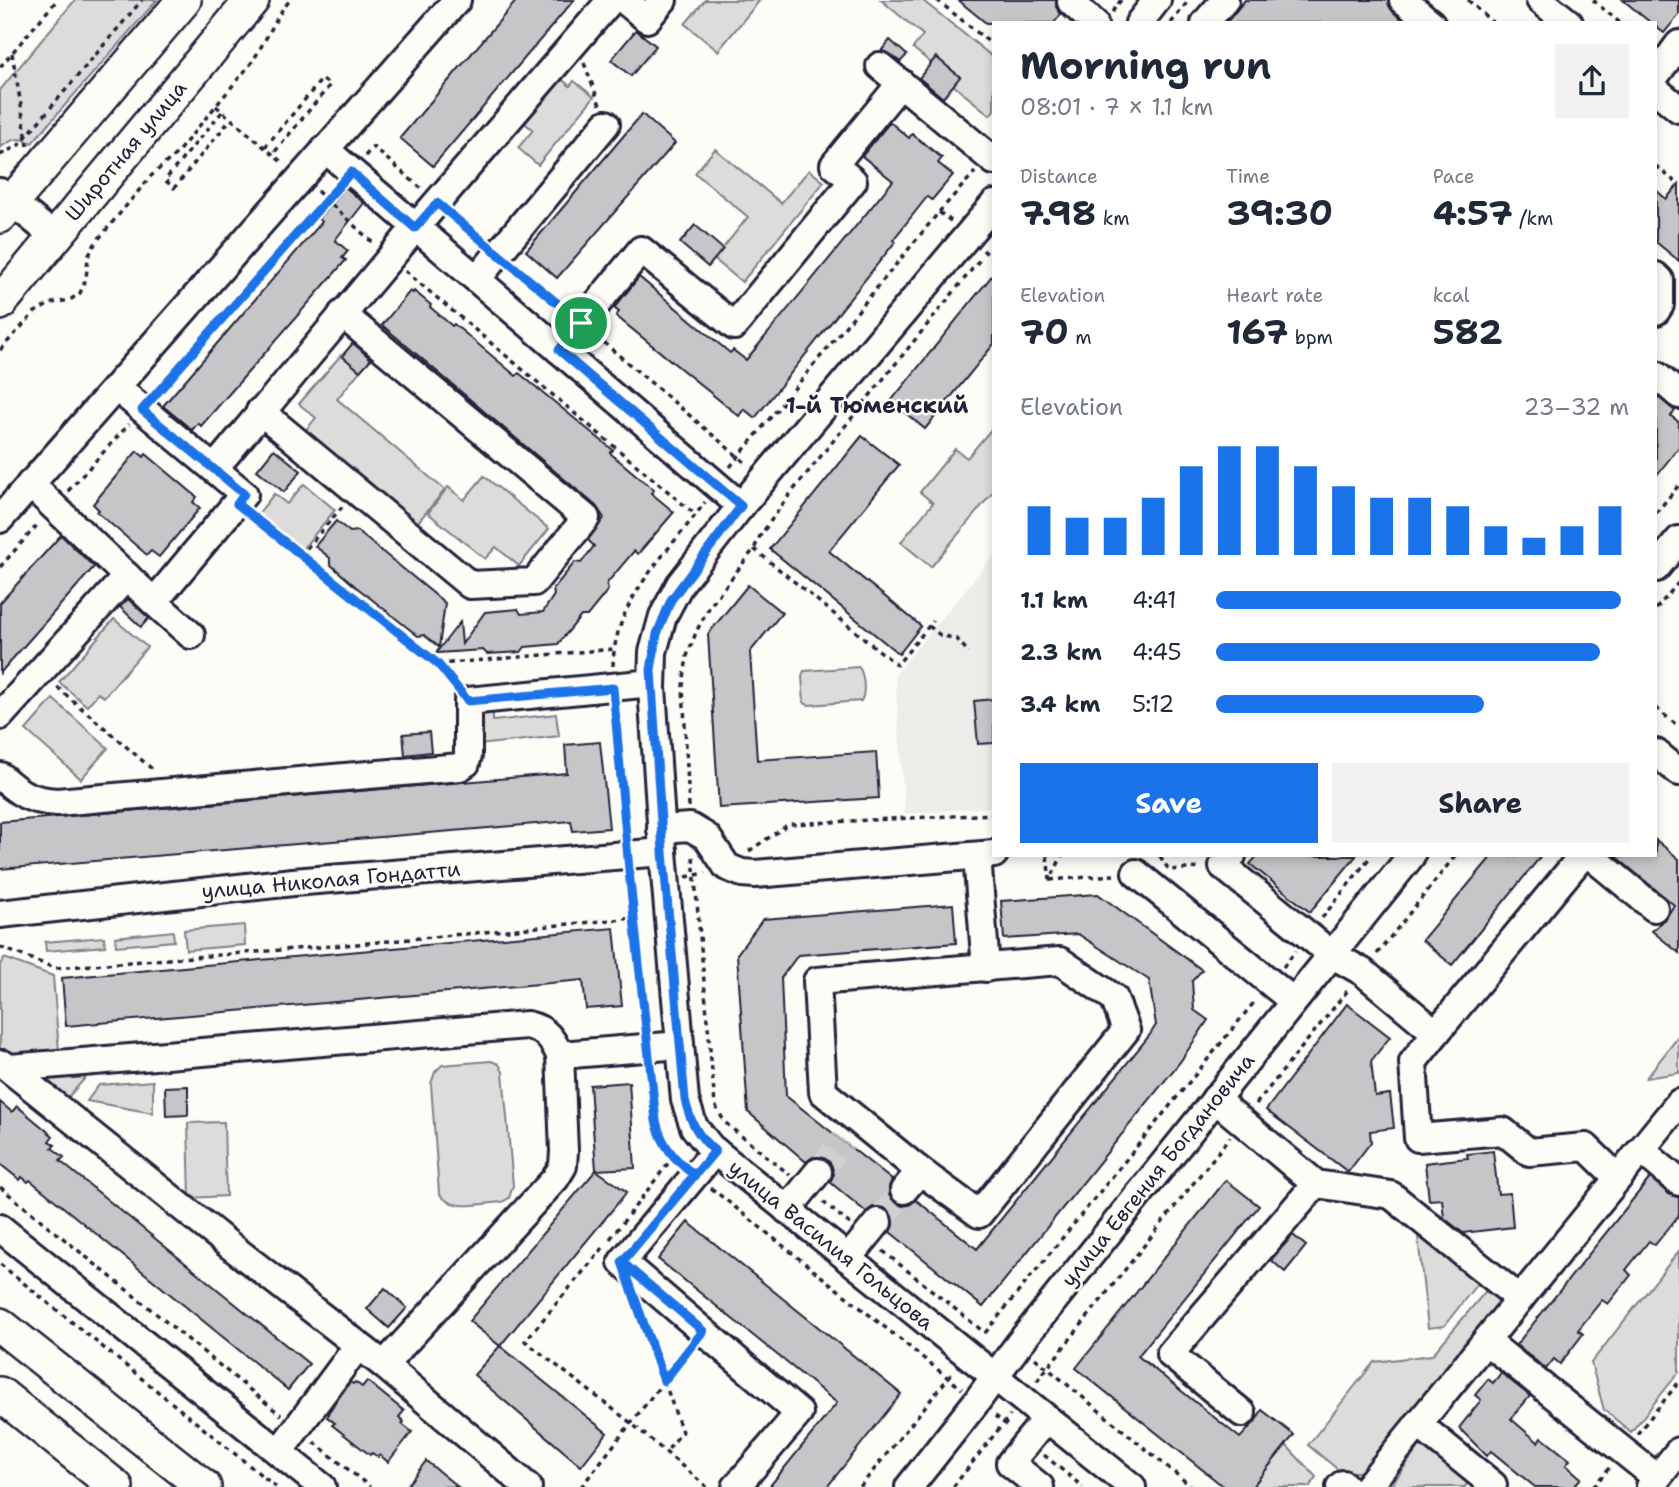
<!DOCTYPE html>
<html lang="en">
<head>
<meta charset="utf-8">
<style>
  :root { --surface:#fff; --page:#f2f2f3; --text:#1f2937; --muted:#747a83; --accent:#1a73e8 }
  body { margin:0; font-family:"Shantell Sans",sans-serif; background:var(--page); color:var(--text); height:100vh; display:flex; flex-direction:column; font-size:26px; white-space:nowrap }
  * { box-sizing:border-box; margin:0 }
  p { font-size:23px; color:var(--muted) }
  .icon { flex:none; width:38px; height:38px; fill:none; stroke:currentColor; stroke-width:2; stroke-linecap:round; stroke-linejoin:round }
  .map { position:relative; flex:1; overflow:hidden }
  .side { position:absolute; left:992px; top:21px; width:665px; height:836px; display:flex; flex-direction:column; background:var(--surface); border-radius:0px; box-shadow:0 4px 10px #0003 }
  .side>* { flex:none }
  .pin { position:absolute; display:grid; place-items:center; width:60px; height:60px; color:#fff; margin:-30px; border:4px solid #fff; border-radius:50%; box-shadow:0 2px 7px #0007 }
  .round { display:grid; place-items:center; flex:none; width:74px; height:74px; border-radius:0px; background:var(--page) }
  .headline { display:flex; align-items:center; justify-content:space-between; height:119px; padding:0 28px }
  h1 { font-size:38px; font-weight:700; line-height:52px }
  .stats { display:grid; grid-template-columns:repeat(3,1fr); gap:10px; height:119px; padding:7px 28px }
  .stats div { display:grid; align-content:center }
  .stats b { font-size:35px; font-weight:700 }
  .stats small { font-size:19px; font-weight:400 }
  .stats p { font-size:19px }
  .chart { height:196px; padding:14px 28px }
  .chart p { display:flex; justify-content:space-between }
  .chart svg { width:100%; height:126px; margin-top:7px; stroke:var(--accent); stroke-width:6 }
  .button { display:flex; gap:14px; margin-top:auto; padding:14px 28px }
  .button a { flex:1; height:80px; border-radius:0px; background:var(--accent); color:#fff; font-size:28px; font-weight:700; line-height:80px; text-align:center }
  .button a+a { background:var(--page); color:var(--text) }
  ul { padding:0 28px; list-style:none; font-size:23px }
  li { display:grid; grid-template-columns:112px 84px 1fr; align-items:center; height:52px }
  li i { height:18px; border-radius:9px; background:var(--accent) }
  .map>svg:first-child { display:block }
  .built { fill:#ecece9 }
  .green { fill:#dddcdb; stroke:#807f8b; stroke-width:2 }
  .building { fill:#c6c6c8; stroke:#22223b; stroke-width:2 }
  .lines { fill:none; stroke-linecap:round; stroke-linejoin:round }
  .minor-tunnel { stroke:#d1d0d1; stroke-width:26; stroke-dasharray:26 13; stroke-linecap:butt }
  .minor-casing { stroke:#22223b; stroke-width:32 }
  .major-casing { stroke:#22223b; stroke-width:38 }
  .path { stroke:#22223b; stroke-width:3.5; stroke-dasharray:5 5; stroke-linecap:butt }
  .minor { stroke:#fdfcf7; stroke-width:26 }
  .major { stroke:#fdfcf7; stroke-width:33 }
  .route-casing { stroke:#fff; stroke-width:14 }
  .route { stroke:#1a73e8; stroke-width:9 }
  .labels { text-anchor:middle; stroke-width:5; stroke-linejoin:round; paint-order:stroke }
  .street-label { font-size:21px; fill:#22223b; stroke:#fdfcf7 }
  .neighbourhood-label { font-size:23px; font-weight:bold; fill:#22223b; stroke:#fdfcf7 }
</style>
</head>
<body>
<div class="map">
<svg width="1679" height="1487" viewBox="0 0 1679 1487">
  <rect width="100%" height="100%" fill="#fdfcf7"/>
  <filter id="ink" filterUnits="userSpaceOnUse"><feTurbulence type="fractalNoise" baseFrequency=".0143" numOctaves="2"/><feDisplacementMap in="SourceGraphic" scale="14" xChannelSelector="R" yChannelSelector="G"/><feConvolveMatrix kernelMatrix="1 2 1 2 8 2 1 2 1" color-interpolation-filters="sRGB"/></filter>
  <g filter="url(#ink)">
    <!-- built -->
    <polygon class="built" points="994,555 994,807 905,814 895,675"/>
    <!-- green -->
    <g class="green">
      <path d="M75,0H157L32,143C18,136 12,139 0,148V90Z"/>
      <polygon points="705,0 760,0 718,51 685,24"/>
      <polygon points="881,0 922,0 994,58 994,110 990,115 953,85 959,76 937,58 931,63 913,48 923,35"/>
      <polygon points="558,76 570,86 574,81 594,97 538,165 518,148 533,130 521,120"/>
      <polygon points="715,149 781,203 809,170 824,182 742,282 714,259 748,217 695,173"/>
      <polygon points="341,355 360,371 337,399 445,490 412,529 318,450 322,445 305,431 316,418 299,404"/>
      <polygon points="994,426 994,491 931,567 901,542 933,503 920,492 955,449 967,458"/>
      <polygon points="484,476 549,529 519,566 496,547 485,559 428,513 448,487 464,500"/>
      <polygon points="304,484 335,510 300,552 257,515 274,494 287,504"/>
      <polygon points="114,619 147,647 104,697 98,693 87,706 59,682"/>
      <path d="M859,667C864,675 866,693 861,701L809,705L804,703L802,676L804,671Z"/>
      <polygon points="53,699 108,748 81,779 26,730"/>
      <polygon points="477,708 493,710 493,721 556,714 559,736 479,745"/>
      <polygon points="244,925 245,945 186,950 184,930"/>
      <polygon points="173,931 174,941 116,946 115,937"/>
      <polygon points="104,937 105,946 46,951 45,942"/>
      <polygon points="4,958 53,976 59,1051 10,1054 0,1051 0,965"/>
      <polygon points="1679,1036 1679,1073 1646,1078"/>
      <path d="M491,1061L499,1064L503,1072L513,1186L509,1198L502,1202C482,1203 451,1213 439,1193L431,1084L435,1072L442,1065Z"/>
      <polygon points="86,1069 86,1077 62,1104 44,1084 45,1073"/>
      <polygon points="153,1081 153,1113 87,1101 99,1085"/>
      <polygon points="224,1122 226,1196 190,1198 188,1123"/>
      <polygon points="1417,1228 1480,1280 1444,1326 1428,1328"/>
      <polygon points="1679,1251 1679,1372 1631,1432 1604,1410 1591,1363"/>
      <polygon points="1490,1286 1501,1305 1362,1472 1341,1472 1308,1445 1374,1362 1432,1355"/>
      <polygon points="1422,1443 1468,1482 1465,1487 1390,1487"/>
      <polygon points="1286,1445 1316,1477 1310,1487 1252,1487"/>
    </g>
    <!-- building -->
    <g class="building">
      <polygon points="517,0 574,0 433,166 400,138"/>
      <polygon points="958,0 1056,0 1056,7 1061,14 1054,23 986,23"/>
      <polygon points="1245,0 1388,0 1393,12 1406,23 1226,23"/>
      <polygon points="1623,0 1679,0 1679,15 1664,33 1656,27 1656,23 1651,23"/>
      <polygon points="636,30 656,46 631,76 611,60"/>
      <polygon points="890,40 907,55 900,62 890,54 881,51"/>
      <polygon points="936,57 960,77 943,98 919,78"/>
      <polygon points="642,114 675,143 557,278 526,251"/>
      <polygon points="890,122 909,138 912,134 942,158 938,163 953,175 932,200 927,197 893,240 895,242 755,418 744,409 739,416 616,316 619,312 614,308 639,277 730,353 733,350 746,360 893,181 862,156"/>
      <polygon points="1679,184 1679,261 1656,242 1656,190 1666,199"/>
      <polygon points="345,187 364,203 335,240 348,251 342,258 346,260 201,426 198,423 192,430 163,406 322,222 318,219"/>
      <polygon points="695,225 723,249 708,267 680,243"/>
      <polygon points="994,273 994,344 925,429 891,401"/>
      <polygon points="410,291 413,293 414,291 431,305 430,307 452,326 454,324 516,376 519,373 613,450 610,453 654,490 651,493 674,512 638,554 634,551 607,583 608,590 587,616 581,616 558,644 525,647 521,652 487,654 483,650 436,653 460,622 462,644 485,612 518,609 521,614 543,612 554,595 553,589 575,562 581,563 594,546 588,540 604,518 596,506 382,325"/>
      <polygon points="353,343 371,359 360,371 342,356"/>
      <polygon points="1656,395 1675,411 1671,416 1679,422 1679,447 1656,476"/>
      <polygon points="862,436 899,465 829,551 921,626 899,654 770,549"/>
      <polygon points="274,449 301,471 284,492 257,470"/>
      <polygon points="137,451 144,457 146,454 197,497 193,502 200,508 159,557 151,551 147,555 97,512 99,510 93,504"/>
      <polygon points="336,521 350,532 357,531 445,603 439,647 424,635 418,636 355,586 330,564 330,558 315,546"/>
      <polygon points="61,535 94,567 0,673 0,603"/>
      <polygon points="748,585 782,613 750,652 757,760 876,752 879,798 719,808 708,634"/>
      <polygon points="128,599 149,618 141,627 120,607"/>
      <polygon points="994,699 994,743 978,744 974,701"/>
      <polygon points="429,732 431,752 405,755 403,734"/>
      <polygon points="600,742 609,828 573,831 571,821 0,869 0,822 567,773 565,745"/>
      <polygon points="1656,840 1679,859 1679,953 1652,931 1666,918 1674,905 1615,856 1656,856"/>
      <polygon points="1257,856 1356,856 1310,912 1250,864"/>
      <polygon points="1492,856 1541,856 1452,965 1422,940"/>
      <polygon points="1098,894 1202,970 1192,981 1194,1010 1208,1020 1180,1062 983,1307 890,1232 893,1225 893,1217 887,1209 881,1207 873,1207 866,1212 830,1182 834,1174 832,1166 828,1160 820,1156 813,1157 806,1162 748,1112 737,954 763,919 953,904 956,943 798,955 781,978 786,1096 892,1180 889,1187 889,1195 894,1202 902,1206 909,1205 916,1200 977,1249 1149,1036 1156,1025 1149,980 1078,934 1004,939 1001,901"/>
      <polygon points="614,928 622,1006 586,1009 583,980 66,1026 62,978"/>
      <polygon points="1347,1004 1390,1037 1371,1061 1375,1096 1390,1094 1394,1128 1370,1131 1371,1142 1348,1172 1266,1110"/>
      <polygon points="629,1082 635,1168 596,1170 590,1085"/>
      <polygon points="188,1086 188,1115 166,1116 165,1087"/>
      <polygon points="0,1102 12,1112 17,1106 53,1136 49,1141 55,1145 52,1148 64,1157 60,1161 309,1364 288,1390 30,1180 28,1182 22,1177 20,1180 0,1164"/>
      <polygon points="1493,1151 1498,1194 1510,1193 1513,1227 1463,1233 1444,1218 1442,1199 1429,1200 1425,1163 1468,1158 1467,1154"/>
      <polygon points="596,1170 627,1192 500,1346 469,1321"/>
      <polygon points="1650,1178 1669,1194 1679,1197 1679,1215 1655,1245 1649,1241 1626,1270 1631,1275 1608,1304 1602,1300 1578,1330 1583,1334 1560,1364 1554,1359 1546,1369 1516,1345"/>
      <polygon points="1226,1180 1259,1206 1138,1356 1240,1438 1255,1422 1262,1410 1294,1435 1252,1487 1224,1487 1076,1368"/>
      <polygon points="688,1222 901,1394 827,1487 769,1487 837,1403 658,1259"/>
      <polygon points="1293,1235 1306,1246 1285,1272 1271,1260"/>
      <polygon points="385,1288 407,1308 389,1328 367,1309"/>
      <polygon points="500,1346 607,1433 581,1466 474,1375"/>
      <polygon points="1501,1373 1530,1396 1511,1419 1538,1442 1541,1437 1570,1460 1566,1465 1581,1478 1573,1487 1535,1487 1491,1451 1487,1456 1459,1428 1481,1400 1475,1395 1488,1379 1493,1383"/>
      <polygon points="367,1381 404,1411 399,1417 404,1422 402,1424 412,1432 388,1462 380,1455 378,1457 372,1453 370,1455 332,1425 335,1423 327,1417 329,1414 328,1413 350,1382 353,1384 355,1382 362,1387"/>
      <polygon points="426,1461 458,1487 406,1487"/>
    </g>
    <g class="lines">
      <!-- minor-tunnel -->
      <g class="minor-tunnel">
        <polyline points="818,1172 843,1140"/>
        <polyline points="878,1222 904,1190"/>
      </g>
      <!-- minor casing -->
      <g class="minor-casing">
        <g id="minor">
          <polyline points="624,0 647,19 663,0"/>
          <polyline points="1403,0 1431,23"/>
          <polyline points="1540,0 1569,23"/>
          <polyline points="1071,2 1094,23"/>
          <polyline points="1139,23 1157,0"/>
          <polyline points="1205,23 1225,0"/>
          <polyline points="880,66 994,161"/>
          <polyline points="1656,75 1679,44"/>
          <polyline points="1656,90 1679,109"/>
          <polyline points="325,149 741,506"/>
          <polyline points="0,192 55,237"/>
          <polyline points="994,204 741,506 680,584 663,616 653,652 652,688 663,852 685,1100 694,1127 711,1148 1132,1487"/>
          <polyline points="1656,276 1660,280 1660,305 1656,311"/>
          <polyline points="477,279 606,124"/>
          <polyline points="559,350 641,250 734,326 853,181 834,165 901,83"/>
          <polyline points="1656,375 1679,395"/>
          <polyline points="117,388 214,469"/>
          <polyline points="260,411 470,585 534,582 586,518 342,314"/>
          <polyline points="30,484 154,602 244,494 214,469 415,228 611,0"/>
          <polyline points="0,519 457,0"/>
          <polyline points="1656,568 1679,540"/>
          <polyline points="154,602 191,635"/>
          <polyline points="0,716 127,576"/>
          <polyline points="1656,753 1679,772"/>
          <path d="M0,776C20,794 29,800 57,802L460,767L466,763L468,755V701L652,683"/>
          <polyline points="661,829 690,827 707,837 727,867 742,873 755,874 994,854"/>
          <polyline points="977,856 986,968"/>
          <polyline points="1232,856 1223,866 1331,954 1363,972 1436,1033 1413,1062 1418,1138 1503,1131 1529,1152 1586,1147 1618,1178"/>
          <polyline points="1591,856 1654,908"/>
          <polyline points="1136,873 1293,1001"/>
          <polyline points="0,914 293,882 663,852"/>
          <polygon points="1060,961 1114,998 1126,1030 979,1214 920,1171 823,1092 817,981"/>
          <polyline points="1436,1033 1582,856"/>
          <polyline points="3,1064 228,1244 384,1365"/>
          <path d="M10,1068L527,1025C546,1029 552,1039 560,1055"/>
          <polyline points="1215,1099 1316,1184 1170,1354 1242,1413"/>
          <polyline points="1679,1103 1641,1150 1679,1182"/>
          <polyline points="715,1151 622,1262 799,1413 736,1487"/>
          <polyline points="1316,1184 1391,1195 1520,1299"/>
          <polyline points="904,1190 920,1171"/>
          <polyline points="787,1210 818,1172"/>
          <polyline points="0,1228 322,1487"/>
          <polyline points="848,1259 878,1222"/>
          <polyline points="1486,1341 1657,1478"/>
          <polyline points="1418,1424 1493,1485 1491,1487"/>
          <polyline points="279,1452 357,1347"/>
          <polyline points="528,1487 384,1365 555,1179 563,1166 564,1151 560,1055 680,1045"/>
          <polyline points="909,1487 977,1401 1018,1345 1411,856"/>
          <polyline points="1040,1487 1010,1463 1046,1419"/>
          <polyline points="1340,1487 1343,1484 1346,1487"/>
          <polyline points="1367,1487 1641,1150"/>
          <polyline points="1650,1487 1679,1451"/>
        </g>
      </g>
      <!-- major casing -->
      <g class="major-casing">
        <g id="major">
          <polyline points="0,216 184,0"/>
          <polyline points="0,303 252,0"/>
          <polyline points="0,1325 204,1487"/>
          <polyline points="0,1394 116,1487"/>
        </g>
      </g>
      <!-- path -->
      <g class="path">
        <polyline points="937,0 994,46"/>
        <polyline points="1468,0 1493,23"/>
        <polyline points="1593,0 1620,23"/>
        <polyline points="1112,12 1121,0"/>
        <polyline points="1171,23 1189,0"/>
        <polyline points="12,53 28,146"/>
        <polyline points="584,63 600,105"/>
        <polyline points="0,67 57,0"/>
        <polyline points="216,106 284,164"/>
        <polyline points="222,112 165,180 174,188 231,119"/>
        <polyline points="265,147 322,79 330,85 273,154"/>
        <polyline points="0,155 19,145 142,0"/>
        <polyline points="365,156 373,147 422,189"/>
        <polyline points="1656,166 1679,185"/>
        <polyline points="317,191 373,243"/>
        <polyline points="939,212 951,221"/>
        <polyline points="454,217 480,239"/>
        <polyline points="983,250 994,260"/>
        <polyline points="513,266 563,309"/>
        <polyline points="405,271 696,515"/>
        <polyline points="596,336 748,465"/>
        <polyline points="0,350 35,312 52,303 70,300 80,293 86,279 88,257 96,242 151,176 176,154 253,61 282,10 290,0"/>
        <polyline points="157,393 337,188"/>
        <polyline points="730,467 939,212 975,172"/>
        <polyline points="68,491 129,424"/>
        <polyline points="1656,513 1679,485"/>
        <polyline points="252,516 438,664 456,686"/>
        <polyline points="754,549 897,665 933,621"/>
        <polyline points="300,556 342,507"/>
        <polyline points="0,567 39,523"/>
        <polyline points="1656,609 1679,582"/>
        <polyline points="929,626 940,635 957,639 969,653"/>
        <polyline points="438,664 614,649"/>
        <path d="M613,666C614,598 669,553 705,502"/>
        <polyline points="57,687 151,768 152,773"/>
        <polyline points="615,708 626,833"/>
        <polyline points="1656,708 1679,727"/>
        <polyline points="689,807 683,686 687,656 697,630 710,606 754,549 760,536 787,498 982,257"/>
        <polyline points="749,851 789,824 994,814"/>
        <polyline points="1047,856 1050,880 1062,856"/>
        <polyline points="1160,856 1169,870 1202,868"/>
        <polyline points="693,857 715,1105 724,1121 730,1127 790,1175"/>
        <polyline points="630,876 647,1028"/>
        <polyline points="686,877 706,873"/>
        <polyline points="1050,880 1114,875"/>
        <polyline points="1322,918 1371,856"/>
        <polyline points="0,947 55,968 357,944 634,918"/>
        <polyline points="1377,954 1455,856"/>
        <polyline points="1283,967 1296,951"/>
        <path d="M651,1071C654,1104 653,1135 677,1161"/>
        <polyline points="1256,1104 1348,990"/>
        <polyline points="0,1187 281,1415"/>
        <polyline points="711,1188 962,1389"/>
        <polyline points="823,1202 850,1224"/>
        <polyline points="610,1239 673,1157"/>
        <polyline points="603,1248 525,1341 631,1423 707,1487"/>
        <polyline points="883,1251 985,1333"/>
        <polyline points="0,1264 276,1487"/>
        <polyline points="638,1306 682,1432 666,1452"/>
        <polyline points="985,1333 1256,1000"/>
        <polyline points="1035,1358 1192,1487"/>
        <polyline points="1037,1381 1230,1137"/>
        <polyline points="995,1416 1011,1428"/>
        <polyline points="1637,1434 1679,1382"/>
        <polyline points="314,1442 370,1487"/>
        <polyline points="1044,1455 1083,1487"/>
        <polyline points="581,1487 689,1349"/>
        <polyline points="860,1487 953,1372"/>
        <polyline points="953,1487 1010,1415"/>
        <polyline points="1593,1487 1610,1467"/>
      </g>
      <!-- minor -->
      <use href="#minor" class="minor"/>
      <!-- major -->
      <use href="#major" class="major"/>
    </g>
  </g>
  <g class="lines" filter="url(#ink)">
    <!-- route casing -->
    <g class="route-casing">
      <path id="route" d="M581,323L437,203L415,228L351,172L142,410L244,494L237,504L438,664L468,701L613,688L630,881L656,1121C662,1146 675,1160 694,1175L622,1262L703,1331L664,1381L622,1262L715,1151C698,1137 690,1121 685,1100L663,852L651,670L657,634L671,600L741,506L559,350L581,323"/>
    </g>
    <!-- route -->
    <use href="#route" class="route"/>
  </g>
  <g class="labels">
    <!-- street labels -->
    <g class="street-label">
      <text transform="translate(126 151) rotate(-50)" y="7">Широтная улица</text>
      <text transform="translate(331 880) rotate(-5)" y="7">улица Николая Гондатти</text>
      <text transform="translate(1158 1170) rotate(-51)" y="7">улица Евгения Богдановича</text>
      <text transform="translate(831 1245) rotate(39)" y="7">улица Василия Гольцова</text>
    </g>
    <!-- neighbourhood labels -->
    <g class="neighbourhood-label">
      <text x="877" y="413">1-й Тюменский</text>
    </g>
  </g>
</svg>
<div class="pin" style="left:581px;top:323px;background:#1e9e55"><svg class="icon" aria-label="arrive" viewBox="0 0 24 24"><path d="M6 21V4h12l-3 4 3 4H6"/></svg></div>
<section class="side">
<div class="headline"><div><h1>Morning run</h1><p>08:01 · 7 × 1.1 km</p></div><a class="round"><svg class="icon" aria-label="share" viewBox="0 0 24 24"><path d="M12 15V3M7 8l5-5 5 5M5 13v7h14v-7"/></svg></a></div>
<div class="stats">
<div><p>Distance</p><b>7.98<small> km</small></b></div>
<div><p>Time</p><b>39:30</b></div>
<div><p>Pace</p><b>4:57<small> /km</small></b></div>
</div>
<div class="stats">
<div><p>Elevation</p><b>70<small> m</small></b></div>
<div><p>Heart rate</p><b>167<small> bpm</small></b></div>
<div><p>kcal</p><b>582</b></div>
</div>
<div class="chart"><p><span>Elevation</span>23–32 m</p>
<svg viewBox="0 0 160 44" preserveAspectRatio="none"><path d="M5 44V27M15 44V31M25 44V31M35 44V24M45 44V13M55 44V6M65 44V6M75 44V13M85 44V20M95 44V24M105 44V24M115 44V27M125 44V34M135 44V38M145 44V34M155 44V27"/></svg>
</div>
<ul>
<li><b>1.1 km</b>4:41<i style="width:98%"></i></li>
<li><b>2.3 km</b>4:45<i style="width:93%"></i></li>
<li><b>3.4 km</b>5:12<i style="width:65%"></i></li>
</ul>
<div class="button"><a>Save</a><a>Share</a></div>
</section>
</div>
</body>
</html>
